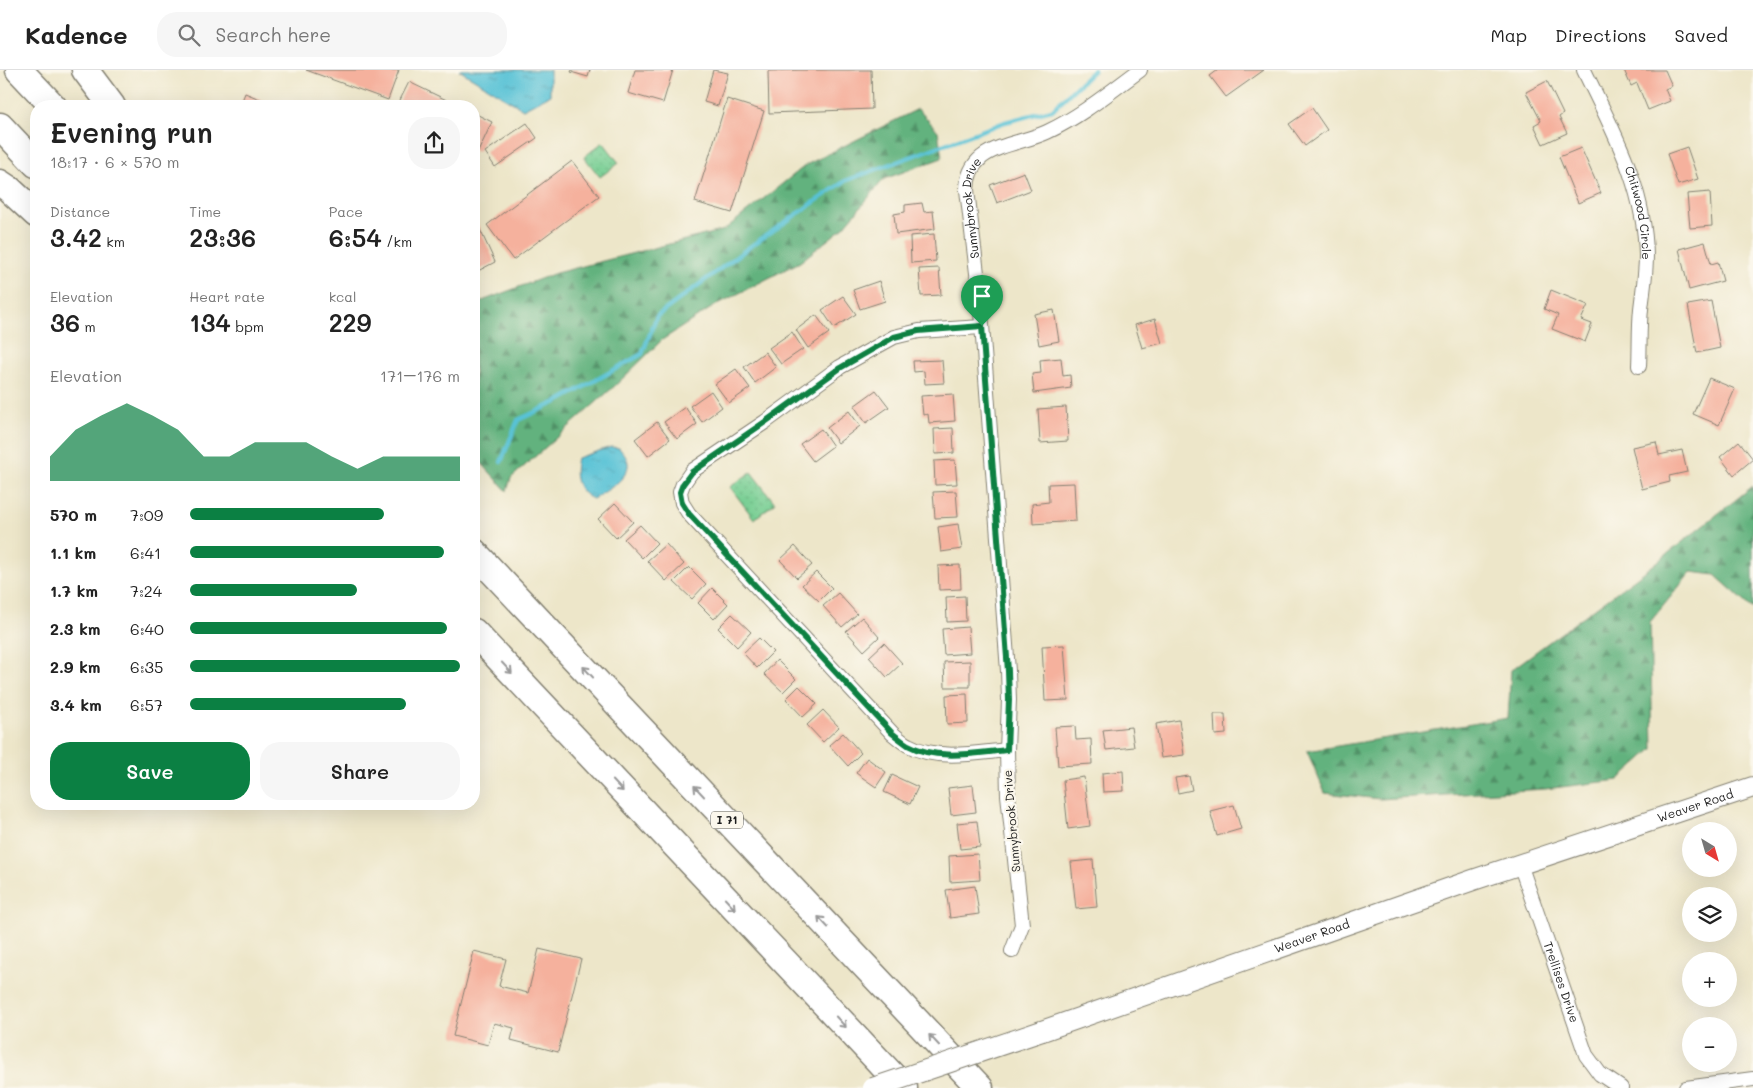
<!DOCTYPE html>
<html lang="en">
<head>
<meta charset="utf-8">
<style>
  :root { --surface:#fff; --page:#f6f6f6; --text:#222; --muted:#767676; --line:#e0e0e0; --accent:#0b8043 }
  body { margin:0; font-family:Mali,sans-serif; background:var(--page); color:var(--text); height:100vh; display:flex; flex-direction:column; font-size:19px; white-space:nowrap }
  * { box-sizing:border-box; margin:0 }
  p { font-size:16px; color:var(--muted) }
  .icon { flex:none; width:28px; height:28px; fill:none; stroke:currentColor; stroke-width:2; stroke-linecap:round; stroke-linejoin:round }
  .map { position:relative; flex:1; overflow:hidden }
  .sheet { position:absolute; left:30px; top:30px; width:450px; height:710px; display:flex; flex-direction:column; background:var(--surface); border-radius:20px; box-shadow:0 5px 20px #0002 }
  .sheet>* { flex:none }
  .needle { width:32px; rotate:143deg }
  .fabs { position:absolute; left:1682px; top:752px; display:grid; gap:10px }
  .fabs a { display:grid; place-items:center; width:55px; height:55px; border-radius:50%; background:var(--surface); box-shadow:0 5px 20px #0002; font-size:25px }
  .pin { position:absolute; display:grid; place-items:center; width:42px; height:42px; color:#fff; margin:-51px -21px; border-radius:50% 50% 50% 0; rotate:-45deg; box-shadow:0 0 5px #0007 }
  .pin .icon { rotate:45deg }
  .round { display:grid; place-items:center; flex:none; width:52px; height:52px; border-radius:20px; background:var(--page) }
  .head { display:flex; align-items:center; justify-content:space-between; height:85px; padding:0 20px }
  h1 { font-size:28px; font-weight:600; line-height:38px }
  .stats { display:grid; grid-template-columns:repeat(3,1fr); gap:8px; height:85px; padding:5px 20px }
  .stats div { display:grid; align-content:center }
  .stats b { font-size:25px; font-weight:600 }
  .stats small { font-size:14px; font-weight:400 }
  .stats p { font-size:14px }
  .chart { height:140px; padding:10px 20px }
  .chart p { display:flex; justify-content:space-between }
  .chart svg { width:100%; height:90px; margin-top:5px; fill:var(--accent); opacity:.7 }
  .action { display:flex; gap:10px; margin-top:auto; padding:10px 20px }
  .action a { flex:1; height:58px; border-radius:20px; background:var(--accent); color:#fff; font-size:20px; font-weight:600; line-height:58px; text-align:center }
  .action a+a { background:var(--page); color:var(--text) }
  ul { padding:0 20px; list-style:none; font-size:16px }
  li { display:grid; grid-template-columns:80px 60px 1fr; align-items:center; height:38px }
  li i { height:12px; border-radius:6px; background:var(--accent) }
  header { display:flex; align-items:center; gap:30px; box-sizing:border-box; height:70px; padding:0 25px; background:var(--surface); border-bottom:1px solid var(--line) }
  header strong { font-size:24px }
  nav { display:flex; gap:28px; margin-inline-start:auto; font-size:18px }
  .search { width:350px; height:45px; background:var(--page); display:flex; align-items:center; gap:12px; box-sizing:border-box; padding:0 18px; border-radius:20px; color:var(--muted); font-size:19px }
  .map>svg:first-child { display:block }
  .forest { fill:url(#forest-firs); stroke:#3f674d }
  .park { fill:url(#park-dots); stroke:#4a7658 }
  .water { fill:url(#water-ripples); stroke:#3a6f79 }
  .lines { fill:none; stroke-linecap:round; stroke-linejoin:round }
  .stream { stroke:#59c2d6; stroke-width:4.5 }
  .building { fill:#f5b19d }
  .minor-casing { stroke:#848172; stroke-width:16 }
  .secondary-casing { stroke:#848172; stroke-width:22 }
  .motorway-casing { stroke:#848172; stroke-width:29 }
  .minor { stroke:#fff; stroke-width:14 }
  .secondary { stroke:#fff; stroke-width:20 }
  .motorway { stroke:#fff; stroke-width:26 }
  .secondary-bridge-casing { stroke:#848172; stroke-width:22; stroke-linecap:butt }
  .secondary-bridge { stroke:#fff; stroke-width:20 }
  .oneway { stroke:#999 }
  .route-casing { stroke:#fff; stroke-width:10 }
  .route { stroke:#0b8043; stroke-width:6 }
  .labels { text-anchor:middle; stroke-width:4.5; stroke-linejoin:round; paint-order:stroke }
  .shield { fill:#fbf7ec; stroke:#5f5e5a; stroke-width:1 }
  .shield-label { font-size:11px; font-weight:bold; fill:#1c1c1c }
  .street-label { font-size:12px; fill:#1c1c1c; stroke:#fbf7ec }
</style>
</head>
<body>
<header>
<strong>Kadence</strong>
<div class="search"><svg class="icon" aria-label="search" viewBox="0 0 24 24"><circle cx="10" cy="10" r="6"/><path d="M15 15l6 6"/></svg>Search here</div>
<nav><a>Map</a><a>Directions</a><a>Saved</a></nav>
</header>
<div class="map">
<svg width="1753" height="1018" viewBox="0 0 1753 1018">
  <defs>
    <pattern id="forest-firs" width="22" height="20" patternUnits="userSpaceOnUse" patternTransform="scale(1.25)"><rect width="22" height="20" fill="#62b27e"/><path d="M5 1l3.5 6h-7zM16 11l3.5 6h-7z" fill="#509066"/></pattern>
    <pattern id="park-dots" width="8" height="8" patternUnits="userSpaceOnUse" patternTransform="scale(1.25)"><rect width="8" height="8" fill="#79cf94"/><path d="M2 2h.1M6 6h.1" fill="none" stroke="#68b17f" stroke-width="1.8" stroke-linecap="round"/></pattern>
    <pattern id="water-ripples" width="26" height="14" patternUnits="userSpaceOnUse" patternTransform="scale(1.25)"><rect width="26" height="14" fill="#59c2d6"/><path d="M2 4q2-2 4 0t4 0M15 11q2-2 4 0t4 0" fill="none" stroke="#4da6b7"/></pattern>
  </defs>
  <rect width="100%" height="100%" fill="#fbf7ec"/>
  <filter id="ink" filterUnits="userSpaceOnUse"><feTurbulence type="fractalNoise" baseFrequency=".02" numOctaves="2"/><feDisplacementMap in="SourceGraphic" scale="10" xChannelSelector="R" yChannelSelector="G"/><feConvolveMatrix kernelMatrix="1 2 1 2 8 2 1 2 1" color-interpolation-filters="sRGB"/></filter>
  <filter id="wash" filterUnits="userSpaceOnUse"><feTurbulence type="fractalNoise" baseFrequency=".0096" numOctaves="4" result="noise"/><feDisplacementMap in="SourceGraphic" scale="20" xChannelSelector="R" yChannelSelector="G"/><feGaussianBlur stdDeviation="1.12" result="paint"/><feColorMatrix in="noise" values="0 0 0 0 0 0 0 0 0 0 0 0 0 0 0 0 0 1.4 0 .05"/><feComposite in="paint" operator="in"/></filter>
  <g filter="url(#wash)">
    <rect width="100%" height="100%" fill="#ede6c9"/>
    <!-- forest -->
    <g class="forest">
      <polygon points="918,39 938,61 942,88 884,109 844,157 800,192 716,235 662,270 617,314 511,408 507,421 474,385 474,234 556,203 724,160 806,95"/>
      <polygon points="1753,416 1753,539 1715,505 1691,502 1650,552 1653,679 1618,710 1545,719 1380,729 1325,723 1307,681 1508,648 1511,600 1652,496"/>
    </g>
    <!-- park -->
    <g class="park">
      <polygon points="603,72 619,93 600,107 584,87"/>
      <polygon points="751,402 775,433 754,449 730,417"/>
    </g>
    <!-- water -->
    <g class="water">
      <polygon points="459,0 550,0 550,25 523,39"/>
      <path d="M611,377L619,378C623,383 629,389 628,396C626,411 604,422 593,429C575,421 573,405 577,388Z"/>
    </g>
    <g class="lines">
      <!-- stream -->
      <polyline class="stream" points="501,392 518,350 559,331 642,284 657,246 748,178 845,111 1005,52 1052,40 1094,0"/>
    </g>
    <g id="blocks">
      <!-- building -->
      <g class="building">
        <polygon points="306,0 399,0 388,30"/>
        <polygon points="572,0 590,0 588,7 571,2"/>
        <polygon points="635,0 673,0 663,33 628,23"/>
        <polygon points="713,0 728,3 718,36 704,32"/>
        <polygon points="799,0 871,0 872,39 769,43 768,1"/>
        <polygon points="1218,0 1264,0 1226,27 1210,6"/>
        <polygon points="1624,0 1665,0 1672,16 1665,19 1670,31 1648,40 1637,13 1631,16"/>
        <polygon points="1547,11 1563,44 1559,47 1567,63 1543,74 1534,55 1541,51 1526,22"/>
        <polygon points="409,12 459,36 397,36"/>
        <polygon points="245,23 277,36 240,36"/>
        <polygon points="727,29 764,41 732,143 695,132"/>
        <polygon points="1312,38 1327,60 1305,76 1289,54"/>
        <polygon points="474,43 492,52 478,82 474,80"/>
        <polygon points="527,53 537,68 495,97 485,82"/>
        <polygon points="1687,77 1698,109 1678,115 1667,84"/>
        <polygon points="1581,78 1601,123 1578,133 1559,87"/>
        <polygon points="572,91 599,126 513,190 487,155"/>
        <polygon points="1024,102 1031,120 997,133 990,115"/>
        <polygon points="1710,122 1712,156 1690,158 1687,124"/>
        <polygon points="922,133 924,142 933,141 935,159 896,164 894,144 905,142 905,135"/>
        <polygon points="477,153 495,192 474,203 474,155"/>
        <polygon points="934,164 936,191 911,193 910,166"/>
        <polygon points="1705,172 1711,194 1718,192 1723,211 1689,220 1679,179"/>
        <polygon points="939,198 941,225 921,226 919,199"/>
        <polygon points="879,211 885,231 860,239 853,220"/>
        <polygon points="1551,220 1588,235 1581,250 1592,254 1585,272 1552,259 1558,245 1544,239"/>
        <polygon points="843,226 856,244 834,258 822,240"/>
        <polygon points="1711,231 1720,278 1697,283 1688,235"/>
        <polygon points="1054,240 1059,271 1039,275 1034,244"/>
        <polygon points="816,245 829,263 808,278 796,260"/>
        <polygon points="1155,249 1162,273 1142,278 1135,255"/>
        <polygon points="792,262 803,279 781,294 769,278"/>
        <polygon points="765,282 776,297 755,313 744,297"/>
        <polygon points="1061,288 1063,306 1070,305 1071,318 1034,323 1032,304 1041,303 1040,290"/>
        <polygon points="942,290 944,313 925,314 924,301 914,302 913,291"/>
        <polygon points="736,299 750,318 729,333 715,314"/>
        <polygon points="1709,308 1735,319 1719,355 1693,344"/>
        <polygon points="876,320 889,337 866,353 854,336"/>
        <polygon points="711,321 722,337 702,352 690,336"/>
        <polygon points="953,324 955,351 929,353 928,344 923,345 921,326"/>
        <polygon points="685,337 697,354 677,369 664,352"/>
        <polygon points="1066,337 1068,371 1040,373 1038,339"/>
        <polygon points="849,341 860,356 838,373 827,358"/>
        <polygon points="657,352 670,369 648,386 635,369"/>
        <polygon points="953,358 954,383 935,384 934,359"/>
        <polygon points="821,359 833,376 813,391 800,374"/>
        <polygon points="1739,371 1753,389 1734,405 1720,387"/>
        <polygon points="1656,372 1659,385 1682,380 1687,402 1669,406 1670,412 1642,419 1632,377"/>
        <polygon points="955,390 957,414 935,415 934,391"/>
        <polygon points="1074,413 1076,451 1033,454 1032,434 1049,432 1048,414"/>
        <polygon points="956,421 958,447 935,448 933,422"/>
        <polygon points="615,433 633,452 616,468 598,449"/>
        <polygon points="958,454 962,479 941,482 938,457"/>
        <polygon points="640,455 657,473 642,488 624,469"/>
        <polygon points="666,474 684,494 666,511 647,491"/>
        <polygon points="795,476 812,495 797,508 780,490"/>
        <polygon points="960,495 961,519 939,520 938,496"/>
        <polygon points="689,497 706,514 692,529 674,512"/>
        <polygon points="816,502 832,518 819,531 802,515"/>
        <polygon points="712,518 728,534 714,549 698,533"/>
        <polygon points="838,523 857,544 842,557 823,536"/>
        <polygon points="965,526 966,551 947,552 946,527"/>
        <polygon points="732,544 751,562 737,577 718,558"/>
        <polygon points="862,547 879,567 864,581 846,561"/>
        <polygon points="968,557 970,583 944,585 942,559"/>
        <polygon points="759,568 773,582 757,598 743,583"/>
        <polygon points="884,573 902,593 887,607 869,587"/>
        <polygon points="1064,575 1068,630 1045,631 1042,576"/>
        <polygon points="777,590 796,609 783,622 764,604"/>
        <polygon points="970,591 970,617 945,617 944,592"/>
        <polygon points="799,616 817,634 803,647 786,629"/>
        <polygon points="967,624 968,653 947,654 946,625"/>
        <polygon points="823,640 839,657 823,672 807,655"/>
        <polygon points="1214,644 1225,644 1226,664 1215,665"/>
        <polygon points="1179,650 1184,685 1161,688 1156,654"/>
        <polygon points="1075,656 1076,670 1091,669 1092,694 1058,696 1055,657"/>
        <polygon points="1131,657 1134,677 1106,680 1103,660"/>
        <polygon points="843,663 861,683 848,696 829,675"/>
        <polygon points="867,688 886,702 876,717 856,703"/>
        <polygon points="1123,701 1124,721 1103,722 1102,703"/>
        <polygon points="892,705 918,717 910,734 884,722"/>
        <polygon points="1189,706 1192,720 1178,723 1175,708"/>
        <polygon points="1084,707 1090,756 1068,759 1063,710"/>
        <polygon points="973,715 976,742 951,745 948,718"/>
        <polygon points="1234,735 1241,759 1217,766 1210,741"/>
        <polygon points="977,751 980,777 960,779 957,753"/>
        <polygon points="978,784 980,810 950,812 949,786"/>
        <polygon points="1093,790 1097,837 1076,839 1071,792"/>
        <polygon points="975,816 979,844 950,848 946,820"/>
        <polygon points="539,879 581,889 558,982 511,970 514,958 494,953 488,975 453,966 474,881 506,889 499,916 528,923"/>
      </g>
    </g>
  </g>
  <g filter="url(#ink)">
    <use href="#blocks" fill-opacity="0" stroke="#848172" stroke-width="1"/>
    <g class="lines">
      <!-- minor casing -->
      <g class="minor-casing">
        <g id="minor">
          <path id="s1" d="M1584,0C1613,61 1645,116 1646,186C1646,204 1643,221 1641,239C1639,258 1640,277 1639,296"/>
          <path d="M982,257L919,261L894,267L840,297L765,352L692,401L683,414L680,422L682,433L689,444L892,663C897,667 902,672 908,675C937,691 975,683 1007,680"/>
          <path id="s2" d="M1520,794L1586,985L1600,1004L1621,1018"/>
          <path id="s3" d="M1012,881L1022,855L1008,725L1007,680L1009,630L1008,601L980,228L967,120C967,107 971,96 982,87C999,74 1028,71 1047,62C1081,46 1110,22 1140,0"/>
          <polyline points="1686,1018 1753,1009"/>
        </g>
      </g>
      <!-- secondary casing -->
      <g class="secondary-casing">
        <g id="secondary">
          <path id="s4" d="M1042,961L1473,810L1753,717"/>
        </g>
      </g>
      <!-- motorway casing -->
      <g class="motorway-casing">
        <g id="motorway">
          <polyline points="19,0 53,36"/>
          <polyline points="85,0 112,36"/>
          <polyline points="0,56 36,94"/>
          <polyline points="0,113 9,119 36,144"/>
          <polyline points="474,482 980,1018"/>
          <polyline points="474,562 904,1018"/>
        </g>
      </g>
      <!-- minor -->
      <use href="#minor" class="minor"/>
      <!-- secondary -->
      <use href="#secondary" class="secondary"/>
      <!-- motorway -->
      <use href="#motorway" class="motorway"/>
      <!-- secondary-bridge casing -->
      <g class="secondary-bridge-casing">
        <polyline id="secondary-bridge" points="873,1018 1042,961"/>
      </g>
      <!-- secondary-bridge -->
      <use href="#secondary-bridge" class="secondary-bridge"/>
    </g>
    <!-- one-way arrows -->
    <defs><path id="oneway-shaft" d="M-6 0H5M1.5-3L5.5 0L1.5 3" fill="none" stroke-width="1.6" stroke-linecap="round" stroke-linejoin="round" transform="scale(1.25)"/></defs>
    <g class="oneway">
      <use href="#oneway-shaft" transform="translate(507 598) rotate(47)"/>
      <use href="#oneway-shaft" transform="translate(588 602) rotate(-133)"/>
      <use href="#oneway-shaft" transform="translate(618 716) rotate(47)"/>
      <use href="#oneway-shaft" transform="translate(699 721) rotate(-133)"/>
      <use href="#oneway-shaft" transform="translate(730 834) rotate(47)"/>
      <use href="#oneway-shaft" transform="translate(823 852) rotate(-133)"/>
      <use href="#oneway-shaft" transform="translate(841 952) rotate(47)"/>
      <use href="#oneway-shaft" transform="translate(934 970) rotate(-133)"/>
    </g>
  </g>
  <g class="lines" filter="url(#ink)">
    <!-- route casing -->
    <g class="route-casing">
      <path id="route" d="M982,256L1008,601L1009,630L1007,680C975,683 937,691 908,675C902,671 897,667 892,663L689,444L682,433L680,422L683,414L692,402L765,352L840,298L894,267L918,261Z"/>
    </g>
    <!-- route -->
    <use href="#route" class="route"/>
  </g>
  <g class="labels">
    <!-- shield labels -->
    <rect class="shield" x="711" y="741.5" width="32" height="17" rx="4"/>
    <g class="shield-label">
      <text x="727" y="754">I 71</text>
    </g>
    <!-- street labels -->
    <g class="street-label">
      <text dy="4" stroke="none"><textPath href="#s3" startOffset="748">Sunnybrook Drive</textPath></text>
      <text dy="4" stroke="none"><textPath href="#s1" startOffset="154">Chitwood Circle</textPath></text>
      <text dy="4" stroke="none"><textPath href="#s4" startOffset="691">Weaver Road</textPath></text>
      <text transform="translate(1012 751) rotate(-95)" y="4">Sunnybrook Drive</text>
      <text dy="4" stroke="none"><textPath href="#s4" startOffset="286">Weaver Road</textPath></text>
      <text dy="4" stroke="none"><textPath href="#s2" startOffset="125">Trellises Drive</textPath></text>
    </g>
  </g>
</svg>
<div class="fabs">
<a><svg class="needle" viewBox="-14 -14 28 28"><path d="M0-13l5 13h-10z" fill="#e53935"/><path d="M0 13l5-13h-10z" fill="#767676"/></svg></a>
<a><svg class="icon" aria-label="layers" viewBox="0 0 24 24"><path d="M12 4l9 5-9 5-9-5zM3 14l9 5 9-5"/></svg></a>
<a>+</a>
<a>−</a>
</div>
<div class="pin" style="left:982px;top:256px;background:#1e9e55"><svg class="icon" aria-label="arrive" viewBox="0 0 24 24"><path d="M6 21V4h12l-3 4 3 4H6"/></svg></div>
<section class="sheet">
<div class="head"><div><h1>Evening run</h1><p>18:17 · 6 × 570 m</p></div><a class="round"><svg class="icon" aria-label="share" viewBox="0 0 24 24"><path d="M12 15V3M7 8l5-5 5 5M5 13v7h14v-7"/></svg></a></div>
<div class="stats">
<div><p>Distance</p><b>3.42<small> km</small></b></div>
<div><p>Time</p><b>23:36</b></div>
<div><p>Pace</p><b>6:54<small> /km</small></b></div>
</div>
<div class="stats">
<div><p>Elevation</p><b>36<small> m</small></b></div>
<div><p>Heart rate</p><b>134<small> bpm</small></b></div>
<div><p>kcal</p><b>229</b></div>
</div>
<div class="chart"><p><span>Elevation</span>171–176 m</p>
<svg viewBox="0 0 160 44" preserveAspectRatio="none"><path d="M0 44V32L10 19L20 12L30 6L40 12L50 19L60 32L70 32L80 25L90 25L100 25L110 32L120 38L130 32L140 32L150 32L160 32V44z"/></svg>
</div>
<ul>
<li><b>570 m</b>7:09<i style="width:72%"></i></li>
<li><b>1.1 km</b>6:41<i style="width:94%"></i></li>
<li><b>1.7 km</b>7:24<i style="width:62%"></i></li>
<li><b>2.3 km</b>6:40<i style="width:95%"></i></li>
<li><b>2.9 km</b>6:35<i style="width:100%"></i></li>
<li><b>3.4 km</b>6:57<i style="width:80%"></i></li>
</ul>
<div class="action"><a>Save</a><a>Share</a></div>
</section>
</div>
</body>
</html>
